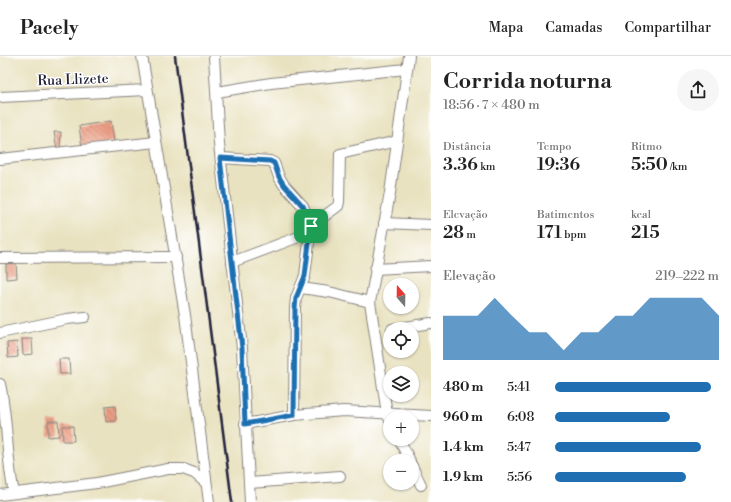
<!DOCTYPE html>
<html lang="pt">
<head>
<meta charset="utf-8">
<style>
  :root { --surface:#fff; --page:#f6f6f6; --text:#222; --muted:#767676; --line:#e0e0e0; --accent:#1f6fb2 }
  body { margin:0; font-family:"Libre Bodoni",serif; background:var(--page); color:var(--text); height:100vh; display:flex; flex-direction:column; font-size:15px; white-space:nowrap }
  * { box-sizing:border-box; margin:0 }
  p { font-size:13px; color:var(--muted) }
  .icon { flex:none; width:22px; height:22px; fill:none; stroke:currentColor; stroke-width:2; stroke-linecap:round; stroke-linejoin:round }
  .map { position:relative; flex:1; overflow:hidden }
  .panel { display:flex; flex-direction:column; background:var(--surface); width:300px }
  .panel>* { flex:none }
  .needle { width:26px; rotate:340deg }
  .controls { position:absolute; left:383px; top:222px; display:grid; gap:8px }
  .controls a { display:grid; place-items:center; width:36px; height:36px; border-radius:50%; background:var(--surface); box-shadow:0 1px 3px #0004; font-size:20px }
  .pin { position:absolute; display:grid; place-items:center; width:34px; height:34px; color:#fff; margin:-17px; border-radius:8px; box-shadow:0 2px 6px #0006 }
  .round { display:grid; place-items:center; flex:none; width:42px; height:42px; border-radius:21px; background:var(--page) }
  .overview { display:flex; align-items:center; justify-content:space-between; height:68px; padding:0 12px }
  h1 { font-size:22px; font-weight:600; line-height:30px }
  .stats { display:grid; grid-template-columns:repeat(3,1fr); gap:6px; height:68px; padding:4px 12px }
  .stats div { display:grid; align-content:center }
  .stats b { font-size:17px; font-weight:600 }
  .stats small { font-size:11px; font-weight:400 }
  .stats p { font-size:11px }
  .chart { height:112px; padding:8px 12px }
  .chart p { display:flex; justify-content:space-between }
  .chart svg { width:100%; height:72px; margin-top:4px; fill:var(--accent); opacity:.7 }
  ul { padding:0 12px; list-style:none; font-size:13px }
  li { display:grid; grid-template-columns:64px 48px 1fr; align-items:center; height:30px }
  li i { height:10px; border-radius:5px; background:var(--accent) }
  header { display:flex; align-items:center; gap:24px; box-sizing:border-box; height:56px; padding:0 20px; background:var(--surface); border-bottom:1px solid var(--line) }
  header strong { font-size:19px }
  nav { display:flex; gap:22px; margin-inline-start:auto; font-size:14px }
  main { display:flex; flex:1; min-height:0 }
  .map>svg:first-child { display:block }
  .building { fill:url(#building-back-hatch) }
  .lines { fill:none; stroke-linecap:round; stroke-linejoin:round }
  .street-casing { stroke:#86827e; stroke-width:12 }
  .street { stroke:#fff; stroke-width:10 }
  .rail { stroke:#22223b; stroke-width:2.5 }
  .route-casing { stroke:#fff; stroke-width:8 }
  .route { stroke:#1f6fb2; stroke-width:5 }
  .labels { text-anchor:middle; stroke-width:3; stroke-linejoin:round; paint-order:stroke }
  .street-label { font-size:14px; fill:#22223b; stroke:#fff }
</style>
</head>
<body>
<header>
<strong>Pacely</strong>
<nav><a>Mapa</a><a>Camadas</a><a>Compartilhar</a></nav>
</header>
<main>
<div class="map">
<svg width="431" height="446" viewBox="0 0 431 446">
  <defs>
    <pattern id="building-back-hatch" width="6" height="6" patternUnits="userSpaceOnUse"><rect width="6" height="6" fill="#ec9b81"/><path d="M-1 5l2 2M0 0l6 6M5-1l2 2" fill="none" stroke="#bf7e6b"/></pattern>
  </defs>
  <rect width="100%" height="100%" fill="#fff"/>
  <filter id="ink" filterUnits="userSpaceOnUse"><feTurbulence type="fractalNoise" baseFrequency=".025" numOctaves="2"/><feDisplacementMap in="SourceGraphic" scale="8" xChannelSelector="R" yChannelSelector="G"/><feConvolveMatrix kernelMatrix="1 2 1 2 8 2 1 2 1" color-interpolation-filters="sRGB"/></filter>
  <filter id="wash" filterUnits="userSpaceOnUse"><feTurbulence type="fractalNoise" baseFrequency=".012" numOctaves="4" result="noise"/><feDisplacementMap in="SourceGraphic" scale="16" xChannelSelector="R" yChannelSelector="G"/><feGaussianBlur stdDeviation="0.9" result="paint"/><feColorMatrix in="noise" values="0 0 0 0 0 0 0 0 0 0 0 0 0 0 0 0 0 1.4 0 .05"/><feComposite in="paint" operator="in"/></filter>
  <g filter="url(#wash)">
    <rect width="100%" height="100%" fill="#e9e2c0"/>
    <g id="blocks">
      <!-- building -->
      <g class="building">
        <polygon points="111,65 114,86 82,91 79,70"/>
        <polygon points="54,76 61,76 60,93 57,94"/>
        <polygon points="16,207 17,222 6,223 6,208"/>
        <polygon points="22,283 32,283 33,298 23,299"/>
        <polygon points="17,286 18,301 8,302 7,287"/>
        <polygon points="59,303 69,303 70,318 60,318"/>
        <polygon points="115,350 116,365 106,366 105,351"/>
        <polygon points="48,365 58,365 59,380 48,381"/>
        <polygon points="62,370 73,370 74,385 63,385"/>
      </g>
    </g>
  </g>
  <g filter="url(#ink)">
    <use href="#blocks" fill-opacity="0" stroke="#86827e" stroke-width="1"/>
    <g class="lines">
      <!-- street casing -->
      <g class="street-casing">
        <g id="street">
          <polyline points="142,0 185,259 209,446"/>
          <polyline points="214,0 219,88 242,292 250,446"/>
          <polyline points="217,36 271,27 406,13"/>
          <polyline points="0,41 147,34"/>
          <polyline points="221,102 270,105 274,107 279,121 284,129 303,150 311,170 305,220 296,242 295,252 294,359"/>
          <polyline points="0,103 156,86"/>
          <polyline points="384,167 431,169"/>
          <polyline points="311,170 338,150 339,146 340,98 397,85"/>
          <polyline points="0,202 176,201"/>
          <polyline points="232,206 309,177"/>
          <polyline points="375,213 431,210"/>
          <polyline points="301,232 329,236 370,246"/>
          <polyline points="392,273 431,267"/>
          <polyline points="0,277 67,263 85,261"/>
          <path d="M0,328C8,364 6,401 14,437"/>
          <polyline points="390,364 387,358 370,246 390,137 409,0"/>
          <polyline points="245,368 294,359 344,355 431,360"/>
          <polyline points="399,383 410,405"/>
          <polyline points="412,410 421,429"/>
          <polyline points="250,427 340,420"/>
          <polyline points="0,439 97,427 168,413 183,413 194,417 206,427"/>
        </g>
      </g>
      <!-- street -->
      <use href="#street" class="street"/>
      <!-- rail -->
      <polyline class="rail" points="175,0 232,446"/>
    </g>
  </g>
  <g class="lines" filter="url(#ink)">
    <!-- route casing -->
    <g class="route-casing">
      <polygon id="route" points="220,102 270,105 274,107 279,121 284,129 303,150 311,170 305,220 296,242 295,252 294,359 245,368 242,292"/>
    </g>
    <!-- route -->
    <use href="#route" class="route"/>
  </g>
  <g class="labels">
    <!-- street labels -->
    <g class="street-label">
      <text transform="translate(73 23) rotate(-2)" y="5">Rua Llizete</text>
    </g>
  </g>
</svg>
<div class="controls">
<a><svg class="needle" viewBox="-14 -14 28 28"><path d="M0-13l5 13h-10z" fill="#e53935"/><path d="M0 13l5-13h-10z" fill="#767676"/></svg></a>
<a><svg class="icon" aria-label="locate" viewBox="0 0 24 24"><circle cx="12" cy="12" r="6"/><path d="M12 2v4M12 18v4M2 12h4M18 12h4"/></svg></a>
<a><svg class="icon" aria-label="layers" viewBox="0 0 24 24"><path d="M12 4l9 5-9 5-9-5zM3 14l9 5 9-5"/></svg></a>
<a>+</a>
<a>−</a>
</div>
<div class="pin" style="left:311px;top:170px;background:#1e9e55"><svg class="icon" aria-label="arrive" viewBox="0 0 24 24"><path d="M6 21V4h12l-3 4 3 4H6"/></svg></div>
</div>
<section class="panel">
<div class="overview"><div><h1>Corrida noturna</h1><p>18:56 · 7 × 480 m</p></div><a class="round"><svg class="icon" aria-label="share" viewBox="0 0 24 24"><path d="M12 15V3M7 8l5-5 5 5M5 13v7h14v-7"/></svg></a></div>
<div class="stats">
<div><p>Distância</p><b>3.36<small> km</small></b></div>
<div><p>Tempo</p><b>19:36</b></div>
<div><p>Ritmo</p><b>5:50<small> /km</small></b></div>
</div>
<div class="stats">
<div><p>Elevação</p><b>28<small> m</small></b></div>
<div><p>Batimentos</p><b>171<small> bpm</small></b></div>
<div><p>kcal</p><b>215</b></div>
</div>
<div class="chart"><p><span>Elevação</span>219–222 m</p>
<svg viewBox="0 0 160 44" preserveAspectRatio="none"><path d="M0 44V17L10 17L20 17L30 6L40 17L50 27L60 27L70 38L80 27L90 27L100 17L110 17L120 6L130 6L140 6L150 6L160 17V44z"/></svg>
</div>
<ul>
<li><b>480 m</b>5:41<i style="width:95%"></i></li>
<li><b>960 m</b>6:08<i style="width:70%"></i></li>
<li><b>1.4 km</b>5:47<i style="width:89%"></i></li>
<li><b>1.9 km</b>5:56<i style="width:80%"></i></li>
</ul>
</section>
</main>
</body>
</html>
